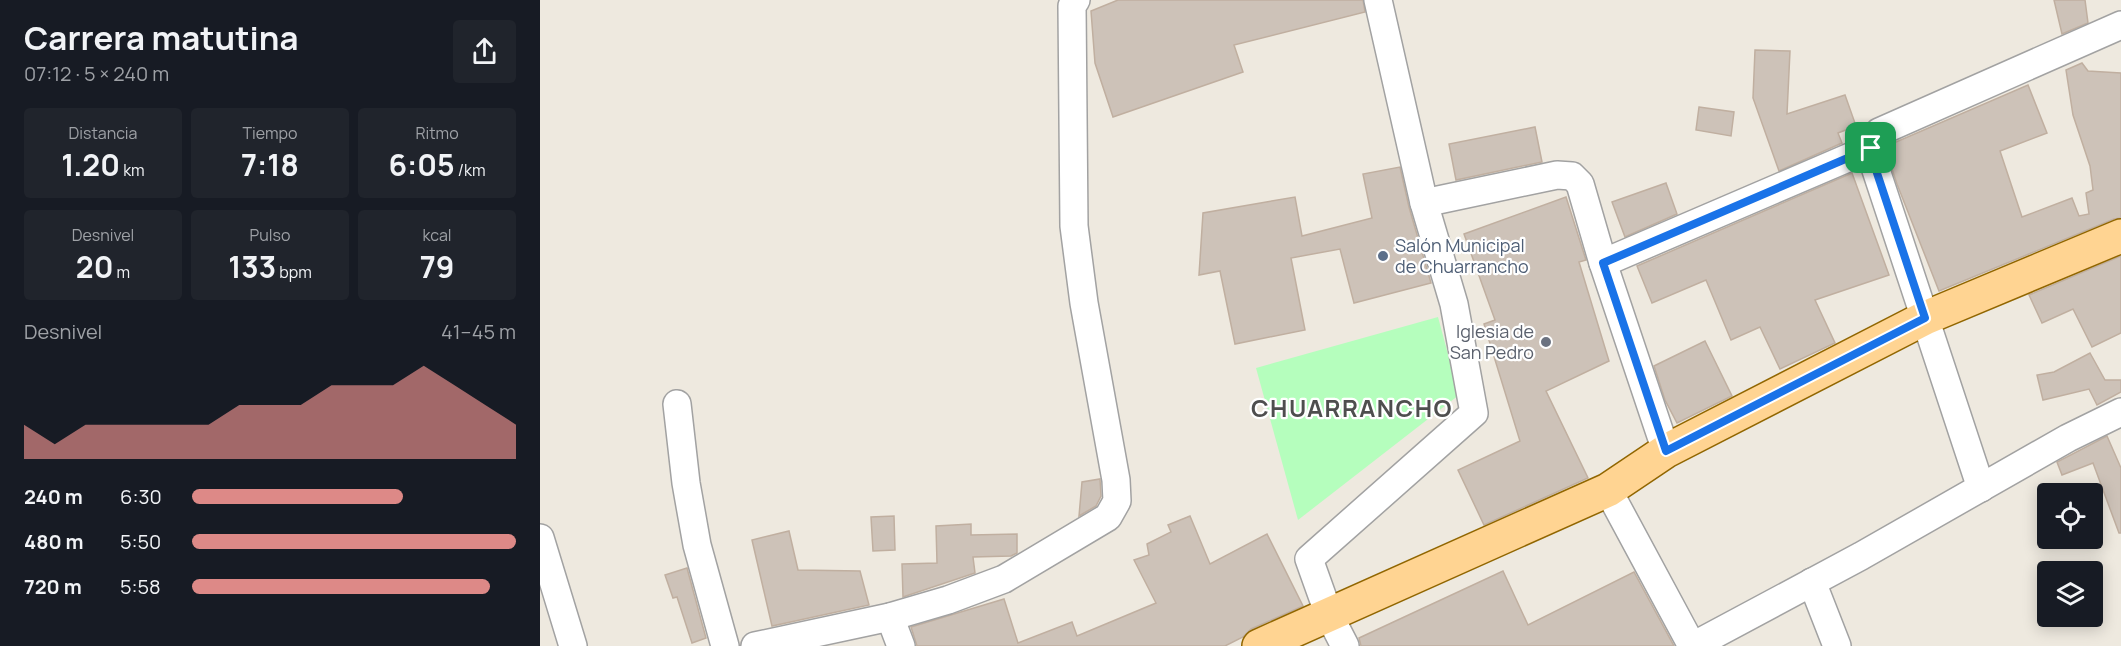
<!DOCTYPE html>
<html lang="es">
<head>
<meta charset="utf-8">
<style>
  :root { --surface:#171b24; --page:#20242c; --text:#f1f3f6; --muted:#9ea1a6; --accent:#dd8987 }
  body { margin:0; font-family:Manrope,sans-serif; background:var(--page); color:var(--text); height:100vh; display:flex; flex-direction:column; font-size:22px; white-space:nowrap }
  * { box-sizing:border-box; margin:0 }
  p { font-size:20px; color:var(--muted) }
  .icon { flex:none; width:33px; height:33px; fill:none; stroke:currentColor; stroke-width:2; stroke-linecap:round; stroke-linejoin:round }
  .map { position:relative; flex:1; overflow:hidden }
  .details { display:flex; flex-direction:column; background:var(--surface); width:540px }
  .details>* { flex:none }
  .buttons { position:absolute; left:1497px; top:483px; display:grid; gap:12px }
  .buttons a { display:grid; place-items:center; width:66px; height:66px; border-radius:6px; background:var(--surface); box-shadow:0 3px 15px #0003; font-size:30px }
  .pin { position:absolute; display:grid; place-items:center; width:51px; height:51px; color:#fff; margin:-26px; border-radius:12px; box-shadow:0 3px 9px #0006 }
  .round { display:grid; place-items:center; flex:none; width:63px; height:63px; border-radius:6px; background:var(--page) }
  .head { display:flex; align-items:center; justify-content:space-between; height:102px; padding:0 24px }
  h1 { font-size:33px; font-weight:700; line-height:45px }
  .figures { display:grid; grid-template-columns:repeat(3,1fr); gap:9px; height:102px; padding:6px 24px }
  .figures div { display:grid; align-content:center; border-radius:6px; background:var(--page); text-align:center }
  .figures b { font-size:30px; font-weight:700 }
  .figures small { font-size:16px; font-weight:400 }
  .figures p { font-size:16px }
  .chart { height:168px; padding:12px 24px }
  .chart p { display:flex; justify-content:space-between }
  .chart svg { width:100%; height:108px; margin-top:6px; fill:var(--accent); opacity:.7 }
  ul { padding:0 24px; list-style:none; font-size:20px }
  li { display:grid; grid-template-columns:96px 72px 1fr; align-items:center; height:45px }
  li i { height:15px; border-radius:8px; background:var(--accent) }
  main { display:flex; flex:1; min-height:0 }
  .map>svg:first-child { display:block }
  .park { fill:#b5febd }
  .building { fill:#cdc2b8; stroke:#c0afa0; stroke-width:1.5 }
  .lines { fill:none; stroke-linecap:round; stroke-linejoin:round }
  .minor-casing { stroke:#a2a2a2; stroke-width:30 }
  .major-casing { stroke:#916600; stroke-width:36 }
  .minor { stroke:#fff; stroke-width:27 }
  .major { stroke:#ffd492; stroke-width:33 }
  .route-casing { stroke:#fff; stroke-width:12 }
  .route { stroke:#1a73e8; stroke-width:8 }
  .service-dot { fill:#5c6f8a; stroke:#fff; stroke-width:2 }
  .worship-dot { fill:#6b7280; stroke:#fff; stroke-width:2 }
  .labels { text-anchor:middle; stroke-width:4.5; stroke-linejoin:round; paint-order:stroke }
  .service-label { font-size:18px; fill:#4e5e75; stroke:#fff; text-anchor:start }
  .worship-label { font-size:18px; fill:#5b616d; stroke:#fff; text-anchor:end }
  .district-label { font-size:24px; font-weight:bold; letter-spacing:1.5px; fill:#4e4e4e; stroke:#fff }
</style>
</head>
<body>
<main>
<section class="details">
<div class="head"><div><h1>Carrera matutina</h1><p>07:12 · 5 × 240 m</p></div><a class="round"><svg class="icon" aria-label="share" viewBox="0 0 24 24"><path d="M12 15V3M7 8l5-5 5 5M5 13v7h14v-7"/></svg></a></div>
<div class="figures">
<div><p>Distancia</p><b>1.20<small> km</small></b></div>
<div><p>Tiempo</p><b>7:18</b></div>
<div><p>Ritmo</p><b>6:05<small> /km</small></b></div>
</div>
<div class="figures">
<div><p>Desnivel</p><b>20<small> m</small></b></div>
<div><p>Pulso</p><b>133<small> bpm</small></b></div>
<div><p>kcal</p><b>79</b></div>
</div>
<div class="chart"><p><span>Desnivel</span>41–45 m</p>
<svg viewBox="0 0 160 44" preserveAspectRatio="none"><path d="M0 44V30L10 38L20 30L30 30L40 30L50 30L60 30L70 22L80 22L90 22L100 14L110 14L120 14L130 6L140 14L150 22L160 30V44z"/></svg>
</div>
<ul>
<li><b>240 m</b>6:30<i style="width:65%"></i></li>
<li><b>480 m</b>5:50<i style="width:100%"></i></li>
<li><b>720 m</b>5:58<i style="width:92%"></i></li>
</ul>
</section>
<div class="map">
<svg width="1581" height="646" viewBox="0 0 1581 646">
  <rect width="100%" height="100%" fill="#eee9df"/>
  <!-- park -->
  <polygon class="park" points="898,317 919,395 758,520 716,368"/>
  <!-- building -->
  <g class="building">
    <polygon points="578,0 823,0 825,12 694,45 703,72 573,117 555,63 551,11"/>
    <polygon points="1514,0 1545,0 1548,23 1522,34"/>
    <polygon points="1215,50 1250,51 1247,114 1305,95 1316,126 1298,133 1302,143 1239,171 1213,98"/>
    <polygon points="1542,63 1548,71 1581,73 1581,218 1574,219 1399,291 1357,184 1349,160 1349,145 1488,85 1507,133 1460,151 1482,217 1532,198 1539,216 1549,214 1546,193 1553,190 1550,166 1533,115 1526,70"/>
    <polygon points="1159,107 1194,112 1191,136 1156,130"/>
    <polygon points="995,127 1002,162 916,180 909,144"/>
    <polygon points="860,167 869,207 891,283 814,303 800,249 751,258 765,330 695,344 680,271 659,275 663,213 755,197 762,236 832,218 823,174"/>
    <polygon points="1312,173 1349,275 1275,300 1295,343 1240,369 1220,327 1191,340 1166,280 1112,303 1097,266"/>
    <polygon points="1126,183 1137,214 1085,237 1072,202"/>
    <polygon points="1026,197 1046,260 1039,262 1069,361 1006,391 1048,478 944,525 918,470 980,441 944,324 955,320 924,234"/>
    <polygon points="1581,256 1581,333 1552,347 1533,309 1502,323 1489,295"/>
    <polygon points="1165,341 1192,396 1137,423 1125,400 1114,366"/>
    <polygon points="1550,353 1565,380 1581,380 1581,392 1557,405 1549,389 1503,400 1497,375 1514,372"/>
    <polygon points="1567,436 1581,468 1581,533 1579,533 1553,463 1522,475 1517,462"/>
    <polygon points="560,479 561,496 556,506 539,516 542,482"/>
    <polygon points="354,516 355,550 333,551 331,517"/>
    <polygon points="650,516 670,564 727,534 763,606 711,629 703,637 685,646 377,646 371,627 464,599 478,643 532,622 537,636 616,603 594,560 609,555 607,544 631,532 628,525"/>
    <polygon points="431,524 431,535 477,534 477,553 471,556 433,557 435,573 363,597 362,564 397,563 396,526"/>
    <polygon points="249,531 258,570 320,571 329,605 232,626 212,540"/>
    <polygon points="147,568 166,638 152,643 137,597 133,598 125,575"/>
    <polygon points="963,571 988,625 1094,572 1134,646 821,646 819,638"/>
  </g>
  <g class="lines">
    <!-- minor casing -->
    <g class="minor-casing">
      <g id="minor">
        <polyline points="884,203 1017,175 1032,176 1040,184 1063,263 1126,451"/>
        <polyline points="1063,263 1331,148"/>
        <polyline points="137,404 146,483 157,545 185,646"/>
        <path d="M1441,488L1334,164C1332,151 1330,142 1339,132L1581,25"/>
        <polyline points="1068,490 1152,646"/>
        <polyline points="0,538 33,646"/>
        <polyline points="1272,582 1297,646"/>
        <polyline points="350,617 361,646"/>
        <polyline points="215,646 350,617 408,600 464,579 568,517 577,501 576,480 544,303 534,226 532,6 536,0"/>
        <polyline points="805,646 789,615 769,559 934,413 914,304 884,203 838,0"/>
        <polyline points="1153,646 1321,556 1528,438 1581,412"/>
      </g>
    </g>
    <!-- major casing -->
    <g class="major-casing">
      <polyline id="major" points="719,646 1068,490 1126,451 1385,318 1581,236"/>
    </g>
    <!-- minor -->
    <use href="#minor" class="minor"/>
    <!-- major -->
    <use href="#major" class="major"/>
  </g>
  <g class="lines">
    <!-- route casing -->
    <g class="route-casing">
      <polygon id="route" points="1331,148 1334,164 1385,318 1126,451 1063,263"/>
    </g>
    <!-- route -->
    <use href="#route" class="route"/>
  </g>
  <!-- markers -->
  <circle class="service-dot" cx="843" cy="256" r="6"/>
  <circle class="worship-dot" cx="1006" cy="342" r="6"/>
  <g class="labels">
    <!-- service labels -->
    <g class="service-label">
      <text x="855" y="252">Salón Municipal<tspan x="855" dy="21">de Chuarrancho</tspan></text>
    </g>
    <!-- worship labels -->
    <g class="worship-label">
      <text x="994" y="338">Iglesia de<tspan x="994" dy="21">San Pedro</tspan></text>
    </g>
    <!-- district labels -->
    <g class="district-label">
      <text x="812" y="417">CHUARRANCHO</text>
    </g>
  </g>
</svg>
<div class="buttons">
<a><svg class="icon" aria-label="locate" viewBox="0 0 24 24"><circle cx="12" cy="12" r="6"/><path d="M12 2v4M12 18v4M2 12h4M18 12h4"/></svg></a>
<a><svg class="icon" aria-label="layers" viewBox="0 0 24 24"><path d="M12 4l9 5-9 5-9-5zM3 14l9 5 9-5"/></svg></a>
</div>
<div class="pin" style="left:1331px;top:148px;background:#1e9e55"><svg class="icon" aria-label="arrive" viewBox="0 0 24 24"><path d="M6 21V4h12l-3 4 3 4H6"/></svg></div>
</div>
</main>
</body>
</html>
